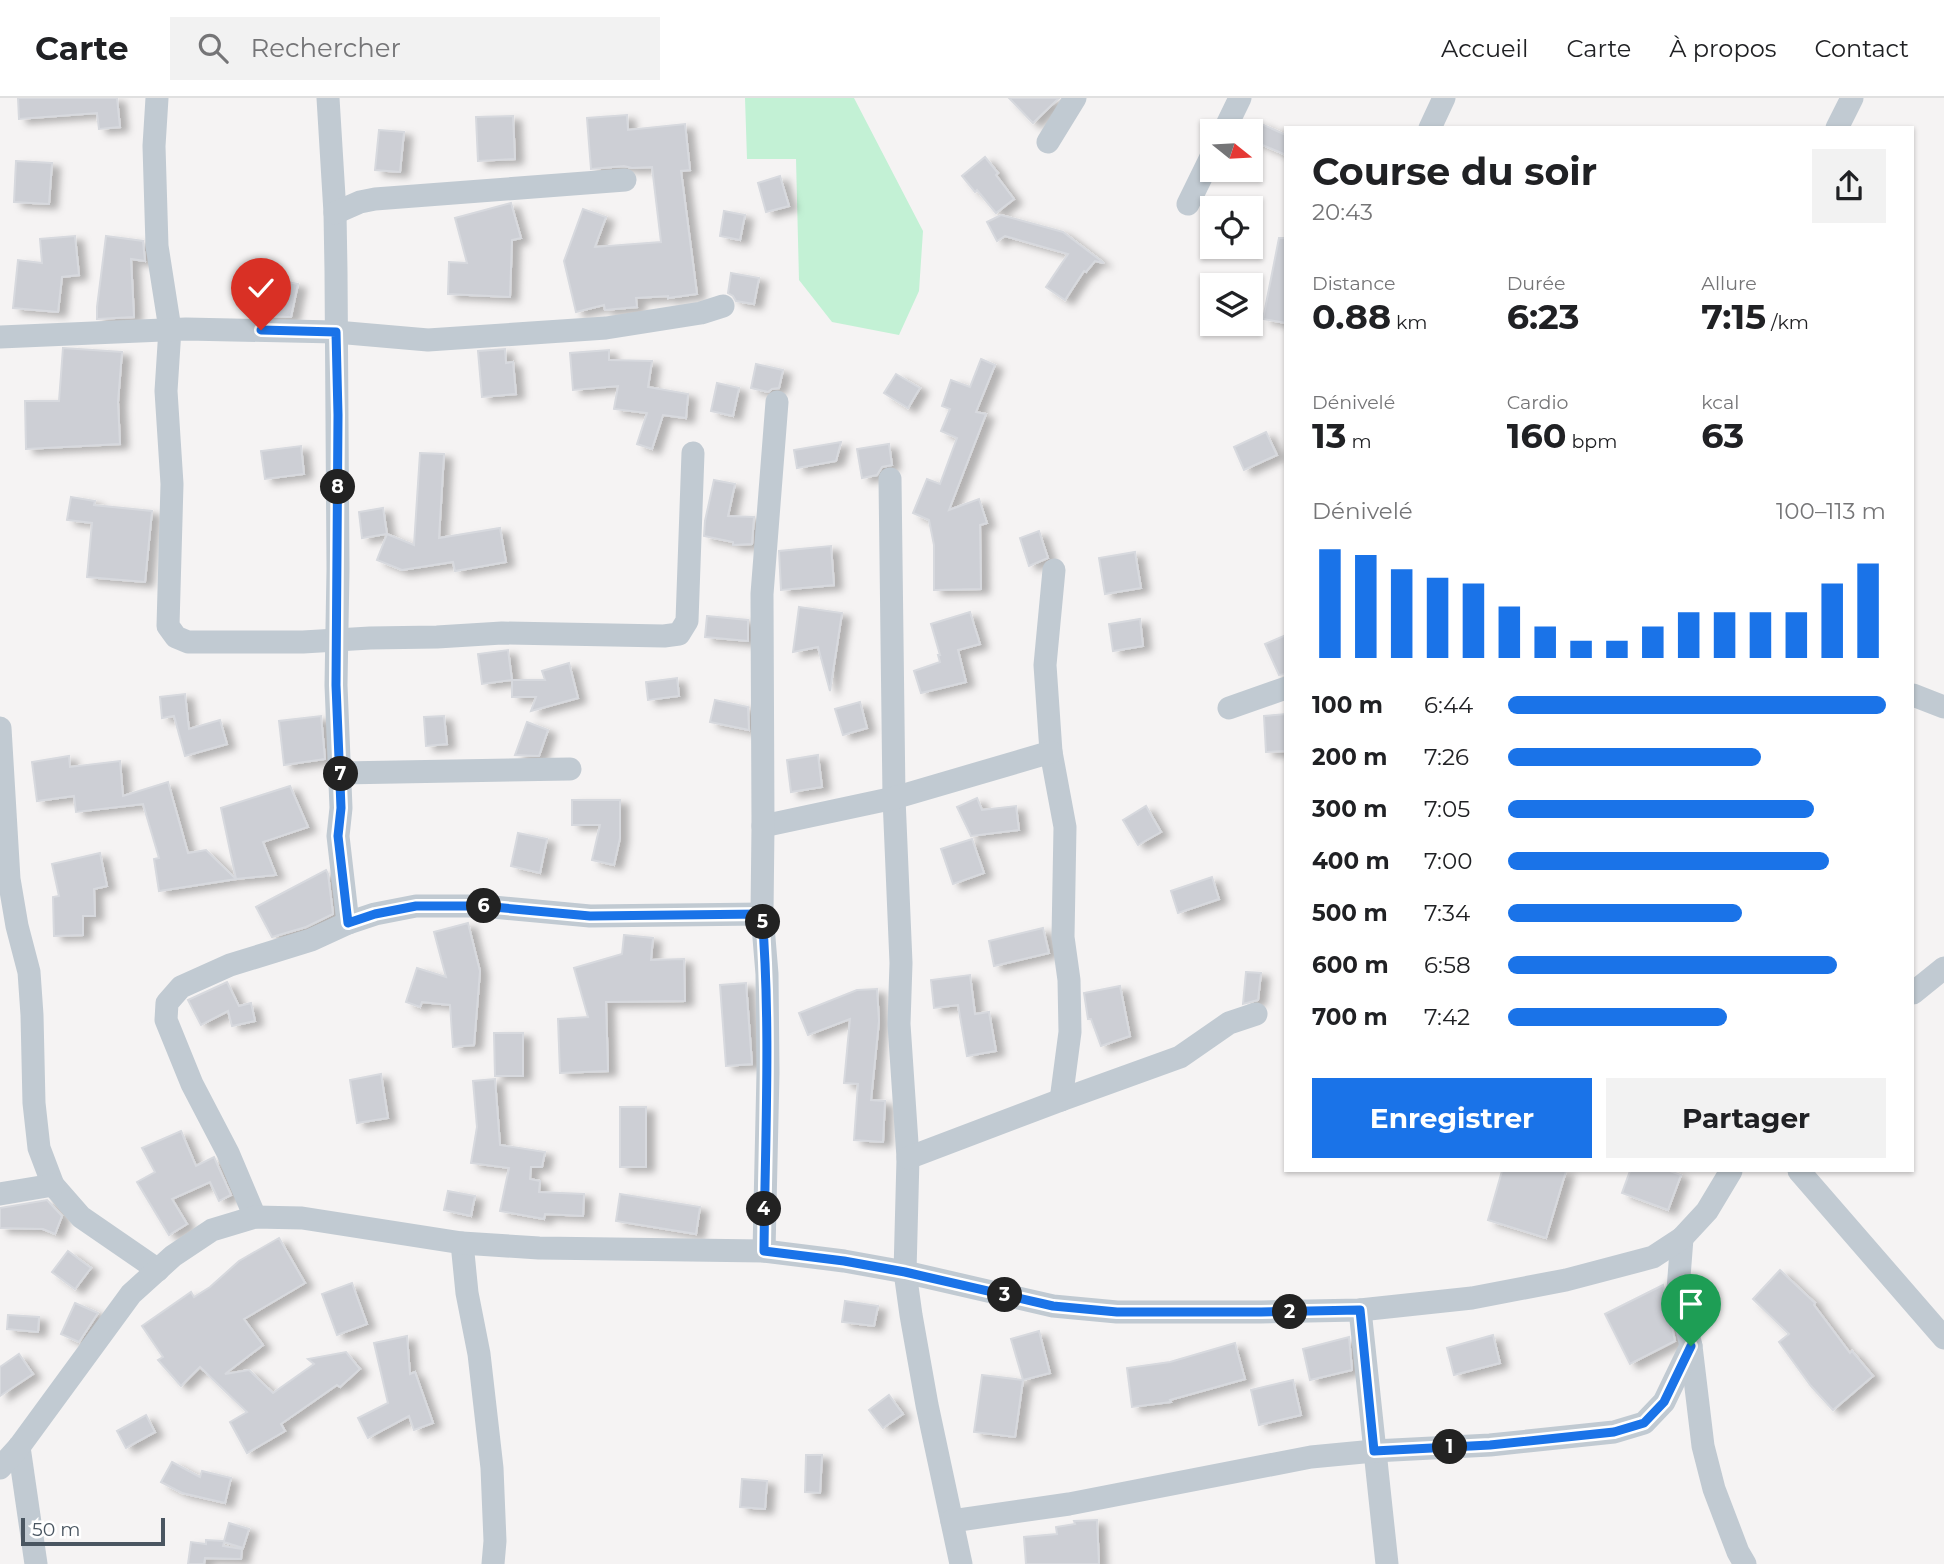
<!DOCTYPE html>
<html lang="fr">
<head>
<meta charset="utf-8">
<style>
  :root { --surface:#fff; --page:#f2f2f2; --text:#202124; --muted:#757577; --line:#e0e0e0; --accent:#1a73e8 }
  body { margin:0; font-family:Montserrat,sans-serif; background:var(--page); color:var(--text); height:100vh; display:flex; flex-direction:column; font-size:26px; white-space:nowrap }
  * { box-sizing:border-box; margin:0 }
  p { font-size:23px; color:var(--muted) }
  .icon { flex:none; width:38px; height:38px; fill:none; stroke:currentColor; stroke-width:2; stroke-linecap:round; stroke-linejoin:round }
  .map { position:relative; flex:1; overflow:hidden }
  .details { position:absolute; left:1284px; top:28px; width:630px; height:1046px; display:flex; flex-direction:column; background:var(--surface); border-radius:0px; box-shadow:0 2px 5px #0004 }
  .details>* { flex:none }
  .needle { width:46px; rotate:108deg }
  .tools { position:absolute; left:1200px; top:21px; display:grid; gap:14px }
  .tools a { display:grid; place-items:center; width:63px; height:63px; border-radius:0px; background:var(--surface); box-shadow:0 2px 5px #0004; font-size:35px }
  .scale { position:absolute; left:21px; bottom:18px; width:144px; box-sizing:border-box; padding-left:7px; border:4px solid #4a5661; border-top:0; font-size:19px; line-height:24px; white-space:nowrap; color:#4a5661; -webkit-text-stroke:5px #fff; paint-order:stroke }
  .pin { position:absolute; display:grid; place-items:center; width:60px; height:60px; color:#fff; margin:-72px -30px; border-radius:50% 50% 50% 0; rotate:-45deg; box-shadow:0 0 7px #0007 }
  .pin .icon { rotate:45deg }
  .km { position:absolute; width:35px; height:35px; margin:-18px; border-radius:50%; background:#222; color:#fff; font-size:19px; line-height:35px; text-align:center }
  .round { display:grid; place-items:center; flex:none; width:74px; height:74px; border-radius:0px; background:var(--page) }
  .head { display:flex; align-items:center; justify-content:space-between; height:119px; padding:0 28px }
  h1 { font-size:38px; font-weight:700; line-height:52px }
  .metrics { display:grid; grid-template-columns:repeat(3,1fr); gap:10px; height:119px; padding:7px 28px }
  .metrics div { display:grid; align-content:center }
  .metrics b { font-size:35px; font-weight:700 }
  .metrics small { font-size:19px; font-weight:400 }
  .metrics p { font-size:19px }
  .chart { height:196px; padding:14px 28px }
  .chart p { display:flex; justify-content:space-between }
  .chart svg { width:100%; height:126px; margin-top:7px; stroke:var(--accent); stroke-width:6 }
  .cta { display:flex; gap:14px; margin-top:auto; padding:14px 28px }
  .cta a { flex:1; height:80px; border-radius:0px; background:var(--accent); color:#fff; font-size:28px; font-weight:700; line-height:80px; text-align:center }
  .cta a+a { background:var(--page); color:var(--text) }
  ul { padding:0 28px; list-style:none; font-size:23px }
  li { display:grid; grid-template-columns:112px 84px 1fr; align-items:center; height:52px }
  li i { height:18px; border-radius:9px; background:var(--accent) }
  header { display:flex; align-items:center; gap:42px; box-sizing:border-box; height:98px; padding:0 35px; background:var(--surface); border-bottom:2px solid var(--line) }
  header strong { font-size:33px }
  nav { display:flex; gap:38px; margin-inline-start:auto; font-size:24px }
  .search { width:490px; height:63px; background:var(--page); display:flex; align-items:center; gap:18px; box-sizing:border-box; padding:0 24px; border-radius:0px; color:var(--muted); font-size:26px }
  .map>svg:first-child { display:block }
  .green { fill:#c3f1d5 }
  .building { fill:#cdcfd5; stroke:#d7d9de; stroke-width:2; filter:url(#shadow) }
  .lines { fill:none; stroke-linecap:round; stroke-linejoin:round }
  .minor { stroke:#c1cad2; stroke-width:23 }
  .route-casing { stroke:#fff; stroke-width:14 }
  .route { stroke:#1a73e8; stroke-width:9 }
</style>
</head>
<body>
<header>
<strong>Carte</strong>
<div class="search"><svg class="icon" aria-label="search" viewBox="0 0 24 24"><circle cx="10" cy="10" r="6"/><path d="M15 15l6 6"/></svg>Rechercher</div>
<nav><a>Accueil</a><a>Carte</a><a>À propos</a><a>Contact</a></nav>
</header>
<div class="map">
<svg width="1944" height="1466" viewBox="0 0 1944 1466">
  <defs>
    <filter id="shadow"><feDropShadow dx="8" dy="4.5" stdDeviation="3.5" flood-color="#0004"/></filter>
  </defs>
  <rect width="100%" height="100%" fill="#f5f3f3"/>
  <!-- green -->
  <polygon class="green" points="745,0 854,0 923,133 919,193 899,237 832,224 799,182 796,61 747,61"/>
  <!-- building -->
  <g class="building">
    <polygon points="18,0 117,0 120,29 99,31 97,15 19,21"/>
    <polygon points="1009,0 1059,0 1033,25"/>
    <polygon points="627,17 628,32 685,26 690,72 681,73 697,196 668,200 668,198 636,200 637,209 605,212 604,207 576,214 564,163 583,111 606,119 595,149 661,144 652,69 632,70 624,68 591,71 587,20"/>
    <polygon points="513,18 515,61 478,63 476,19"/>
    <polygon points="1257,24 1286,37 1286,57 1251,42"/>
    <polygon points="379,32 404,34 400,74 375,72"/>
    <polygon points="985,59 998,75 996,77 1014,101 996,115 977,92 975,94 962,78"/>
    <polygon points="16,63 52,65 49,106 14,104"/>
    <polygon points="780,78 789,108 766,114 758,85"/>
    <polygon points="511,105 521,140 512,142 510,199 448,196 449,164 467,165 455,120"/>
    <polygon points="724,113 745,117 740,142 720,138"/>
    <polygon points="1001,117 1063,134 1104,165 1095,163 1086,174 1084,173 1065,202 1046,189 1068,156 1005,138 997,143 987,124"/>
    <polygon points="75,138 79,177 62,179 58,214 13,210 18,162 42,165 40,141"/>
    <polygon points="106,138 143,143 145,163 131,161 134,219 97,221 97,209"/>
    <polygon points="1279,140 1286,140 1286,225 1263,221"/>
    <polygon points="731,175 759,180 754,206 736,203 733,198 728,195"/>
    <polygon points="259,178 298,186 291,219 251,218"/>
    <polygon points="63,250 122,254 118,304 120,346 26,351 25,303 59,303"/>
    <polygon points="505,251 506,265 513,264 516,296 482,299 478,253"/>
    <polygon points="609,252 609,262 652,263 648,289 688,296 686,320 663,317 652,351 637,346 647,315 614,311 618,288 573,292 570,255"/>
    <polygon points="981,261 995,267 976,314 986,316 949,412 979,401 987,425 980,427 981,491 934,492 934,447 929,422 913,415 927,381 940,386 957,340 941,333 950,311 942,308 951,282 970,289"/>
    <polygon points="756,266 783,272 779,290 772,291 768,294 751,290"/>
    <polygon points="896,276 920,290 908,310 884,295"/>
    <polygon points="717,285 739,290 733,318 711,313"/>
    <polygon points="1266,334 1277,357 1244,372 1234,349"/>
    <polygon points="841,344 836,363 797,370 794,352"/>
    <polygon points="889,346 892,367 882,369 877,377 862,380 857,351"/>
    <polygon points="301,348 304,376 265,381 261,353"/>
    <polygon points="420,355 444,356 439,440 500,430 506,464 455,473 453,464 402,472 377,462 387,436 414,447"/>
    <polygon points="714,382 735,386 728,418 754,419 752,446 733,447 733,444 704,438 705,423"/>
    <polygon points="71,399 95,403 94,407 152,413 145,484 87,479 92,425 67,422"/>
    <polygon points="383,410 387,436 362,440 359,414"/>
    <polygon points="1039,433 1048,460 1029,468 1020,440"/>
    <polygon points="831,448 834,487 781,492 779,453"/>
    <polygon points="1135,454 1141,490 1105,496 1099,460"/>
    <polygon points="799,509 842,515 830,593 818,549 793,554"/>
    <polygon points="970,514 980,546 958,552 966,584 921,595 914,573 940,564 938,557 940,557 931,526"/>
    <polygon points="707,518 748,522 748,543 705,539"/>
    <polygon points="1140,521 1143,548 1113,553 1109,526"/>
    <polygon points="1286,537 1286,576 1279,577 1265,546"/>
    <polygon points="508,552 512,582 482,586 478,556"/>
    <polygon points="569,565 578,600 531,613 536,599 512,599 512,582 545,582 542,573"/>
    <polygon points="677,580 679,598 648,602 646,584"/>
    <polygon points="185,596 189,631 220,622 227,646 185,658 174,618 162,620 160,599"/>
    <polygon points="715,602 748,609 749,632 710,624"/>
    <polygon points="860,604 867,630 843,637 835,611"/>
    <polygon points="1286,616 1286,653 1266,654 1264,618"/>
    <polygon points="321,618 325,661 284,667 279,623"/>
    <polygon points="444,618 447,646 426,648 424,619"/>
    <polygon points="527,624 548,632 539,658 515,657"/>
    <polygon points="818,657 822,689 791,694 787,662"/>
    <polygon points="69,658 70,669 120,663 123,698 168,684 188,755 206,752 236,781 159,793 154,761 159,760 143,706 76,714 74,698 37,703 32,664"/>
    <polygon points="290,688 308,729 263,744 276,777 236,781 221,710"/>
    <polygon points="977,700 982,712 1016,708 1019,732 971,738 957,709"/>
    <polygon points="572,702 620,702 620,740 614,767 592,762 600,727 572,727"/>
    <polygon points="1146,708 1161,734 1138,747 1123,722"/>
    <polygon points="518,735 547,741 540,775 511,768"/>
    <polygon points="972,741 984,775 953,786 941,751"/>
    <polygon points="100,755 107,788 94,791 95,818 83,818 83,837 54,838 53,799 59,798 52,766"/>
    <polygon points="326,772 328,776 333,816 306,829 272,839 256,809"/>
    <polygon points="1212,779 1219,801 1178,815 1171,793"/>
    <polygon points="468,825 480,873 474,947 453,949 450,907 422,904 420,909 406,904 417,870 446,879 434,834"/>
    <polygon points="1043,830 1049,855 994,868 989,843"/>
    <polygon points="624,837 653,840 651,862 684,861 685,903 606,904 608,973 560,975 558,921 588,919 574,870 622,856"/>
    <polygon points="1246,874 1261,875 1258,902 1243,906"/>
    <polygon points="970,877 975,916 989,914 996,953 967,958 958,907 934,910 931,882"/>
    <polygon points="227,884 239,908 251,905 255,923 232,928 228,913 201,927 188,902"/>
    <polygon points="746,885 752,966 726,968 720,887"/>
    <polygon points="1120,888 1130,938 1101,948 1091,921 1088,921 1084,895"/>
    <polygon points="877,891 879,923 871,1002 885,1003 883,1044 854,1042 858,986 844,985 850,921 808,937 799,915 857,892"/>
    <polygon points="494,935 523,935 523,978 495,978"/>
    <polygon points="381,976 388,1020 357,1025 350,982"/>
    <polygon points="495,981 500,1047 545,1054 542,1069 531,1069 530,1081 540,1083 539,1094 584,1096 583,1118 545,1116 544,1121 500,1113 509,1070 471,1065 477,1029 473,983"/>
    <rect x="620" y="1009" width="26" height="60"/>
    <polygon points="181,1033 196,1068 214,1059 231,1097 219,1103 210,1084 172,1101 187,1126 169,1137 137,1084 155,1074 142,1050"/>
    <polygon points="1502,1073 1566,1073 1546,1140 1488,1122"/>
    <polygon points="1630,1073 1670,1073 1681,1077 1668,1112 1622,1095"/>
    <polygon points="448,1093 475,1098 471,1118 444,1112"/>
    <polygon points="620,1096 700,1109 696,1136 616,1123"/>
    <polygon points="47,1102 62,1118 55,1136 43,1131 0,1130 0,1110"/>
    <polygon points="279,1140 305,1185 244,1221 263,1247 225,1276 249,1272 273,1295 314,1266 308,1261 346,1254 360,1271 340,1289 337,1287 281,1326 285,1333 247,1355 230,1324 247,1314 200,1269 181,1288 158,1262 163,1259 142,1228 191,1194 194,1199 210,1189 239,1163"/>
    <polygon points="68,1153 91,1170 75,1191 52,1174"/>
    <polygon points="1780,1172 1815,1205 1814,1207 1850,1255 1852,1253 1873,1278 1833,1312 1811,1288 1779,1244 1789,1236 1753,1201"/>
    <polygon points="352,1185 367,1226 337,1237 322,1196"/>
    <polygon points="1663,1187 1675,1243 1630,1266 1605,1216"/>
    <polygon points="845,1203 878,1208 874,1228 842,1224"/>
    <polygon points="75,1205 98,1215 79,1244 61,1236"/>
    <polygon points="8,1217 39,1219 38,1234 7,1231"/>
    <polygon points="1039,1233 1050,1275 1023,1282 1011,1241"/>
    <polygon points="1493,1237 1500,1265 1454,1277 1447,1250"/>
    <polygon points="407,1238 410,1276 415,1274 433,1325 414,1332 409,1318 368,1340 358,1320 388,1305 374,1245"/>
    <polygon points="1349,1239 1352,1272 1310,1282 1303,1251"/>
    <polygon points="1235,1245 1245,1281 1170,1302 1171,1304 1132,1309 1127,1270 1170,1264"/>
    <polygon points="19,1256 33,1276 0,1298 0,1269"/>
    <polygon points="982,1277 1023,1282 1015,1339 974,1334"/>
    <polygon points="1293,1282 1301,1317 1259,1327 1251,1292"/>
    <polygon points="889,1297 903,1316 883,1330 869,1312"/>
    <polygon points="146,1317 155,1334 126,1350 117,1333"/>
    <polygon points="806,1357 822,1357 820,1395 805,1394"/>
    <polygon points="172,1364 200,1379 202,1373 231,1380 225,1405 182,1395 161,1384"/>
    <polygon points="742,1381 767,1383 765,1411 740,1409"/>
    <polygon points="1097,1422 1099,1466 1026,1466 1024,1439 1057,1436 1056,1429 1075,1426 1074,1423"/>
    <polygon points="229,1425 249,1431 243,1450 224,1444 223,1448 242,1451 241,1461 205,1460 204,1466 188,1466 191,1444 206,1446 206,1442 224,1443"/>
  </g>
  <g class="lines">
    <!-- minor -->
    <g class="minor">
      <polyline points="157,0 154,48 157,148 170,231 166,293 172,386 168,528 176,539 188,544 303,544 370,540 437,539 502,535 664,538 679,536 687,523 693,355"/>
      <polyline points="328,0 335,115 336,173 338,471 336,587 341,710 338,738 348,825"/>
      <polyline points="1430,30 1444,0"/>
      <polyline points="1837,30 1852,0"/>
      <polyline points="1224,33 1240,0"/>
      <polyline points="1048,44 1075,0"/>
      <polyline points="1188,106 1213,55"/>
      <polyline points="335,115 360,104 375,101 625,82"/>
      <polyline points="0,239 186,231 336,234 428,242 606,230 701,215 723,208"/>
      <polyline points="890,381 894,700 901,865 899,926 908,1060 905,1174 911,1217 927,1307 961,1466"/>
      <polyline points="1054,472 1045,567 1051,654 1065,729 1063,839 1069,882 1070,934 1061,1002"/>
      <polyline points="1913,597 1944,609"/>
      <polyline points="1229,610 1286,590"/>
      <polyline points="0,630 9,781 17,828 29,874 32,917 34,1005 39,1050 53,1087 81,1119 158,1172"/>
      <polyline points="341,675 570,671"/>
      <polyline points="763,728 894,700 1051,654"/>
      <polyline points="1913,895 1944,870"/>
      <polyline points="908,1060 1061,1002 1180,959 1229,925 1256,916"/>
      <polyline points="1799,1073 1944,1240"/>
      <polyline points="0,1096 53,1087"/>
      <polyline points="255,1119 228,1055 192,986 166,922 167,905 181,889 230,867 311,842 348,825 375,816 416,808 482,808 590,818 762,816"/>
      <polyline points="1682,1140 1678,1192 1691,1248 1703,1348 1714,1391 1738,1454 1745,1466"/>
      <polyline points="462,1145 467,1195 479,1256 492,1370 495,1443 493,1466"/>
      <polyline points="764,1153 768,974 767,876 762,816 763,728 762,496 777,304"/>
      <polyline points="1360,1212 1387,1466"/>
      <polyline points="19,1349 36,1466"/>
      <polyline points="0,1370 19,1349 131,1196 173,1158 212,1132 255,1119 302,1120 462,1145 539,1150 764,1153 844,1163 905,1174 1053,1208 1117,1214 1261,1214 1360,1212 1472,1200 1566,1182 1653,1159 1682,1140 1707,1113 1731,1073"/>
      <polyline points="952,1423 1069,1406 1311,1359 1374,1353 1490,1347 1614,1334 1644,1325 1664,1304 1691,1248"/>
    </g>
  </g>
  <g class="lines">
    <!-- route casing -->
    <g class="route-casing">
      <path id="route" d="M261,232L336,234L338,317L336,587L341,710L338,738L348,825L375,816L416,808H482L590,818L762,816C771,929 765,1041 764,1153L844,1163L905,1174L1053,1208L1117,1214H1261L1360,1212L1374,1353L1490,1347L1614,1334L1644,1325L1664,1304L1691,1248"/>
    </g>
    <!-- route -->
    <use href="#route" class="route"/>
  </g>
</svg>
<div class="tools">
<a><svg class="needle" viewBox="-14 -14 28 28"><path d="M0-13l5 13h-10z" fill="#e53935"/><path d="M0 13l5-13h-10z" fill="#757577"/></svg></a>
<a><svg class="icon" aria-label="locate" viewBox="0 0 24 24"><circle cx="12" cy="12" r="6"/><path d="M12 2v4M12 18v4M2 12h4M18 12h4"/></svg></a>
<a><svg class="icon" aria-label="layers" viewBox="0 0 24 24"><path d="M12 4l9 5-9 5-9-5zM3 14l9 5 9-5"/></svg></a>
</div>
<div class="scale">50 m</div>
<div class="pin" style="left:1691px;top:1248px;background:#1e9e55"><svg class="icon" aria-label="arrive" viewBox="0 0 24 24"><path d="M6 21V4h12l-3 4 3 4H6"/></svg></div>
<div class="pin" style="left:261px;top:232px;background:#d93025"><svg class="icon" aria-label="check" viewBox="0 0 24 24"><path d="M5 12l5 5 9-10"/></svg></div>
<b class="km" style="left:1450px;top:1349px">1</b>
<b class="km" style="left:1290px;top:1214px">2</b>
<b class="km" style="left:1005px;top:1197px">3</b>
<b class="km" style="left:764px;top:1111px">4</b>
<b class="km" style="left:763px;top:824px">5</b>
<b class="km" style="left:484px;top:808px">6</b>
<b class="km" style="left:341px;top:676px">7</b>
<b class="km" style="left:338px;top:389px">8</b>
<section class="details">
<div class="head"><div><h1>Course du soir</h1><p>20:43</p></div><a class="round"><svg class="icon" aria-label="share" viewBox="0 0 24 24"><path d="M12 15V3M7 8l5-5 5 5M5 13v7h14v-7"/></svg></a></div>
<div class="metrics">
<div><p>Distance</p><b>0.88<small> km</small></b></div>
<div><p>Durée</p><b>6:23</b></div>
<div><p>Allure</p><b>7:15<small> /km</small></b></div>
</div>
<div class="metrics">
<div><p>Dénivelé</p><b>13<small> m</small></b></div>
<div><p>Cardio</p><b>160<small> bpm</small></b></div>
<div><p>kcal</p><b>63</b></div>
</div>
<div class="chart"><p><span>Dénivelé</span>100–113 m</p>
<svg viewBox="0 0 160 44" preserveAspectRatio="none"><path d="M5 44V6M15 44V8M25 44V13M35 44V16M45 44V18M55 44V26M65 44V33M75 44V38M85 44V38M95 44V33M105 44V28M115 44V28M125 44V28M135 44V28M145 44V18M155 44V11"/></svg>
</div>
<ul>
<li><b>100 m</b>6:44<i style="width:100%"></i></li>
<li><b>200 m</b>7:26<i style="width:67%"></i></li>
<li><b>300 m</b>7:05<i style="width:81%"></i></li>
<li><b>400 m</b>7:00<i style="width:85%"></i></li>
<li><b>500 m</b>7:34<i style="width:62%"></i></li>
<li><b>600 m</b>6:58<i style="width:87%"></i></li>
<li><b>700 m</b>7:42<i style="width:58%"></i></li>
</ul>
<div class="cta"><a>Enregistrer</a><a>Partager</a></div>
</section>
</div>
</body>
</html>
